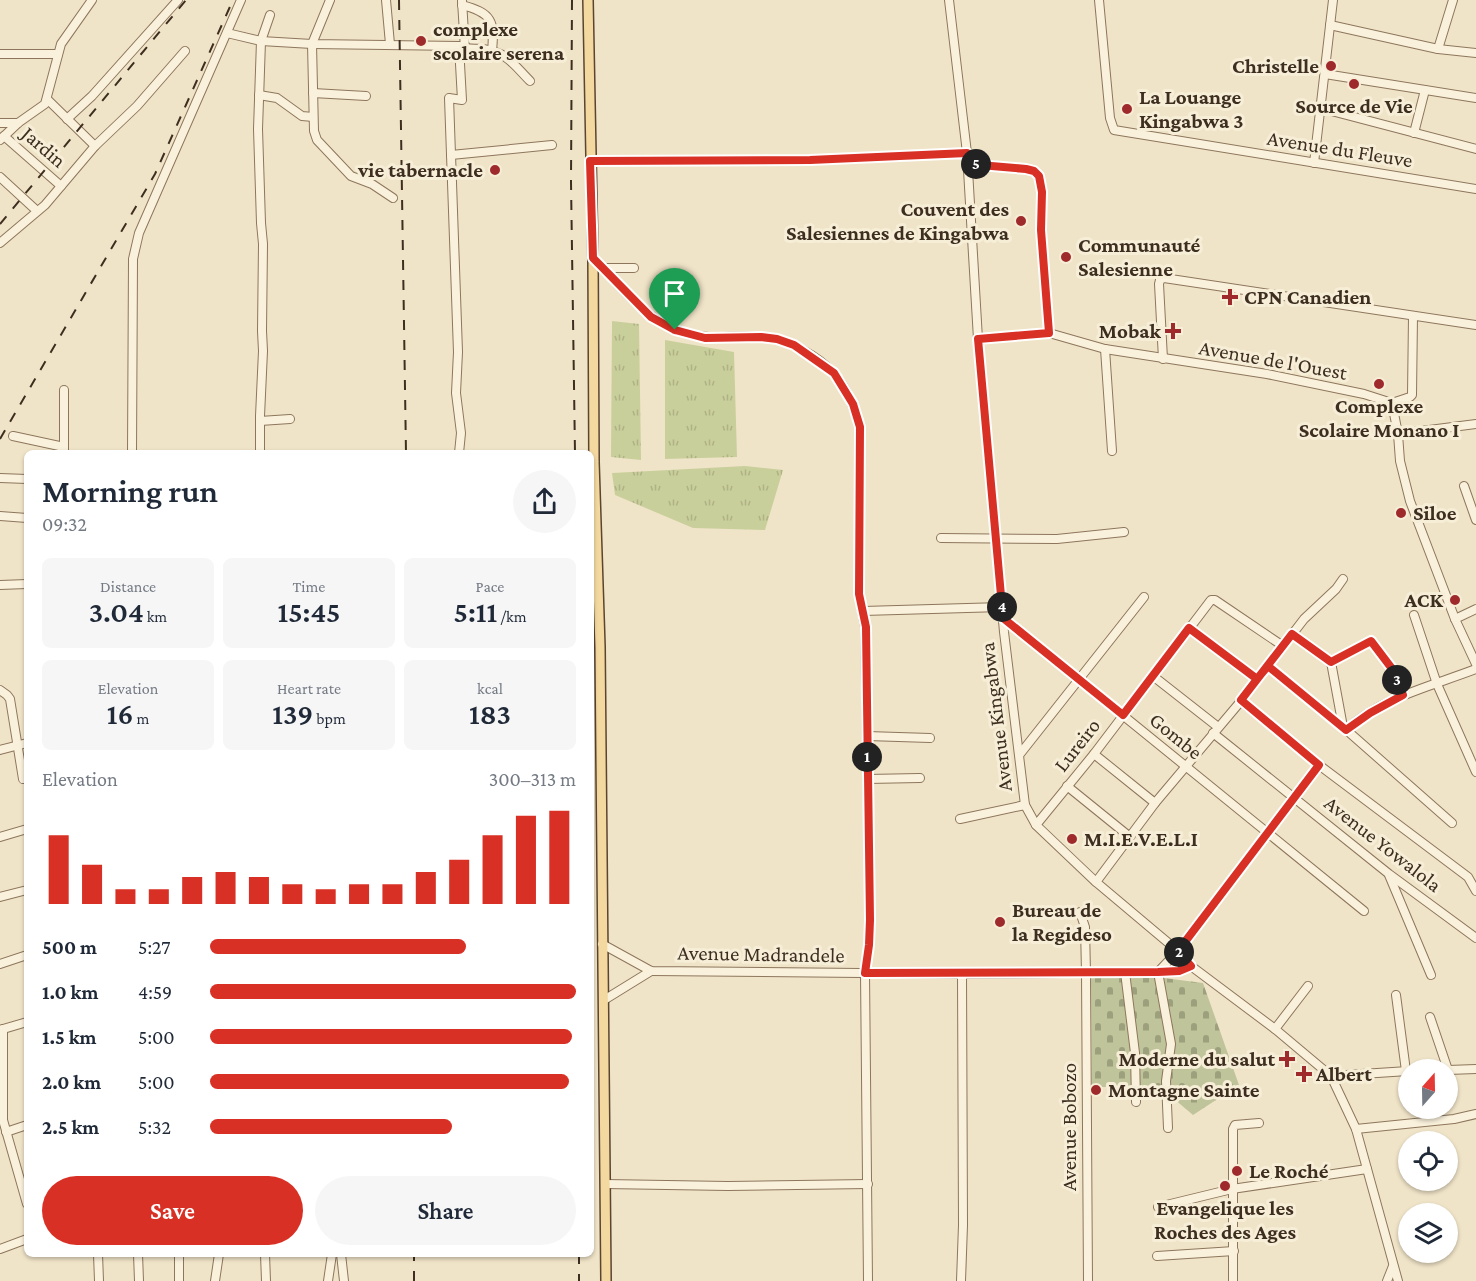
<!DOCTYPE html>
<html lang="en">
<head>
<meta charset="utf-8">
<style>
  :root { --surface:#fff; --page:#f6f6f7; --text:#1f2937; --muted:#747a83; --accent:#d93025 }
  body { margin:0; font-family:"Crimson Pro",serif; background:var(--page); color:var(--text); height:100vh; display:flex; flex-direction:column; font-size:22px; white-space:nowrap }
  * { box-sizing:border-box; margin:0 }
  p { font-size:20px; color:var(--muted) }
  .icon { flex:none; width:33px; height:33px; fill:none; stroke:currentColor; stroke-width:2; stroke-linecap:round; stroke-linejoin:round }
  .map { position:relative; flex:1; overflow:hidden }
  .details { position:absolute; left:24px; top:450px; width:570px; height:807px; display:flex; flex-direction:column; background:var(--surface); border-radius:9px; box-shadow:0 2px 4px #0004 }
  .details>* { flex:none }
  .needle { width:39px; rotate:20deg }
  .tools { position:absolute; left:1398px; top:1059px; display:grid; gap:12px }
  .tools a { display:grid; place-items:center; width:60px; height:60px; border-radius:50%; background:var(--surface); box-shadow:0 2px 4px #0004; font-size:30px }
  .pin { position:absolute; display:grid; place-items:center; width:51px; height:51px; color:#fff; margin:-62px -26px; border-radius:50% 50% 50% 0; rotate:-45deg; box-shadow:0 0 6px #0007 }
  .pin .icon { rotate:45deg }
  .km { position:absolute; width:30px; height:30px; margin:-15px; border-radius:50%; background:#222; color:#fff; font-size:16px; line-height:30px; text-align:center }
  .round { display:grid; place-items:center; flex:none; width:63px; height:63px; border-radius:32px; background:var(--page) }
  .head { display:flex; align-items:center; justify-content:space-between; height:102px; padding:0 18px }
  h1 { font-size:33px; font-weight:600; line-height:45px }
  .figures { display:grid; grid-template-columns:repeat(3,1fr); gap:9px; height:102px; padding:6px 18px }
  .figures div { display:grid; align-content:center; border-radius:9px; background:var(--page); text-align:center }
  .figures b { font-size:30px; font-weight:600 }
  .figures small { font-size:16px; font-weight:400 }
  .figures p { font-size:16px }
  .chart { height:168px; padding:12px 18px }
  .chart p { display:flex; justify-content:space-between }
  .chart svg { width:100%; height:108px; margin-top:6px; stroke:var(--accent); stroke-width:6 }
  .cta { display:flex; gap:12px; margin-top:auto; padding:12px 18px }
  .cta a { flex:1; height:69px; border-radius:36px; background:var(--accent); color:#fff; font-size:24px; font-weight:600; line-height:69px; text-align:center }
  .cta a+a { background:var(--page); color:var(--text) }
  ul { padding:0 18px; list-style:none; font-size:20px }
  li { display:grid; grid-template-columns:96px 72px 1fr; align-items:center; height:45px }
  li i { height:15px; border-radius:8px; background:var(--accent) }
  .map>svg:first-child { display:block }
  .cemetery { fill:url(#cemetery-stones) }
  .park { fill:url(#park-tufts) }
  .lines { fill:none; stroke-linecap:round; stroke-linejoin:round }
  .minor-casing { stroke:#8d765c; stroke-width:10 }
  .major-casing { stroke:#5b4430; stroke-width:12 }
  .minor { stroke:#faf1dc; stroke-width:8 }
  .major { stroke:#f3d9a0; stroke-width:9 }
  .rail { stroke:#3d2e20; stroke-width:2; stroke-dasharray:10 10; stroke-linecap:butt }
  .route-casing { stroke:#fff; stroke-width:12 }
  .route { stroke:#d93025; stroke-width:8 }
  .poi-dot { fill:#9e2a2b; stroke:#f7eed8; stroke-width:2 }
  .labels { text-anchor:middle; stroke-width:6; stroke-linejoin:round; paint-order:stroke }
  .poi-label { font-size:21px; font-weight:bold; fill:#3d2e20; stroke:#f7eed8; text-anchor:start }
  .street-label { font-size:21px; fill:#3d2e20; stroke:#f7eed8 }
</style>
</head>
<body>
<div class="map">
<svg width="1476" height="1281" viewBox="0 0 1476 1281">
  <defs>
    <pattern id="cemetery-stones" width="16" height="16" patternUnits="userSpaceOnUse" patternTransform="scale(1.5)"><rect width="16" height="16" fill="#bfc49a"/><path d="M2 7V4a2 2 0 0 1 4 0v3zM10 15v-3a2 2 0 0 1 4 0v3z" fill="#9ca07d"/></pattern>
    <pattern id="park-tufts" width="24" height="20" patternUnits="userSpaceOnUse" patternTransform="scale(1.5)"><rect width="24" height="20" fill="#c9cf9b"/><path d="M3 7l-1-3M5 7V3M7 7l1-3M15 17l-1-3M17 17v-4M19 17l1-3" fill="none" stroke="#aeb285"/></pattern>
  </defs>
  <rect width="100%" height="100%" fill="#f0e4c8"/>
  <!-- cemetery -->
  <polygon class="cemetery" points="1091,976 1148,976 1203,983 1239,1085 1193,1115 1160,1087 1092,1087"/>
  <!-- park -->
  <g class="park">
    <polygon points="612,321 639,324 641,460 611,457"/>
    <polygon points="665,340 734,352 737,457 665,459"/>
    <polygon points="745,466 783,470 765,530 693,528 615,495 612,473"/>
  </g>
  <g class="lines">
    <!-- minor casing -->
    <g class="minor-casing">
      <g id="minor">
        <polyline points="330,0 312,44 314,131 317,140 351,176 372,184 393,198"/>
        <polyline points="386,0 390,44"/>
        <polyline points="949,0 967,153 978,339 1004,632 1025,805 1036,825 1096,882 1178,951 1191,966 1275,1029 1331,1076 1356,1129 1398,1281"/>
        <polyline points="1099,0 1110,118 1114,130 1476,189"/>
        <polyline points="462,1 465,49"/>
        <path d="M462,5C492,13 495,21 492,51"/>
        <polyline points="270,15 261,41 258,129 261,223 263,244 262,331 263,351 260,416 260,421 290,419"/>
        <polyline points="1330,25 1438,49 1476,53"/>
        <path d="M227,33L261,41L312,44L459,46C467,50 474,48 483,49C507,52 514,65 530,81"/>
        <polyline points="459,46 462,100 449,98 458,352 456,393 461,433 459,453"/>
        <polyline points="1438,49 1453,0"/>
        <polyline points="0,54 58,54"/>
        <polyline points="1325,74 1476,98"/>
        <polyline points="313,93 366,96"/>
        <polyline points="259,95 277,98 302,116 313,117"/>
        <polyline points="48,100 95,146"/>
        <polyline points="1320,108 1476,149"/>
        <polyline points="67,119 92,96 178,0"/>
        <polyline points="0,123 18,123"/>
        <polyline points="1414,133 1425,90"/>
        <polyline points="4,136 61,186"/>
        <polyline points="0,140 18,123 45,104 61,44 92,0"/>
        <polyline points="451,155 552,145"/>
        <polyline points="590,161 810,160 967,153"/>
        <polyline points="968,163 1026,169 1034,171 1039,176 1042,192 1041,230 1049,333"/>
        <polyline points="1314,163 1333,0"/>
        <polyline points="0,177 37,211"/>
        <polyline points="0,243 45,205 95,146 137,106 185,51"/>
        <path d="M593,258C617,282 644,318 676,330C709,343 729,334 762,337C785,338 819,356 834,374C848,389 854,408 860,427L859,594L865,627L870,920L869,945L865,973L868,1281"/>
        <polyline points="603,268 634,268"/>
        <polyline points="978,339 1049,333 1105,349 1267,374 1364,394 1392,403 1410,397 1412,395 1413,316"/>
        <polyline points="1105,349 1112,451"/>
        <polyline points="1163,359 1159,284 1160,280 1164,278 1476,325"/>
        <polyline points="1392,403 1398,434 1400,461 1410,501 1455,619 1476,664"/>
        <polyline points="1398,434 1476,424"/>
        <polyline points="13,436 64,447"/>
        <polyline points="64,453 64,390"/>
        <polyline points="132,453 133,259 139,233 241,0"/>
        <polyline points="260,453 260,421"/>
        <polyline points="0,478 27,479"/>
        <polyline points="1464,486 1476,520"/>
        <polyline points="0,516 27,518"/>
        <polyline points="941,538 1057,539 1124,532"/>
        <polyline points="0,585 27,584"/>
        <polyline points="863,611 1002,607"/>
        <polyline points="1414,615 1437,684 1476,772"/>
        <polyline points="1003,618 1364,911"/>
        <polyline points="1455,619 1476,609"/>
        <polyline points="1189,628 1257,679"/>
        <polyline points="1292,634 1331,662 1343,727"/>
        <polyline points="1331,662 1371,641 1393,670 1403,695"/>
        <polyline points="1267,666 1343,727 1452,823"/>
        <polyline points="1153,676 1218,727"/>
        <polyline points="0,690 7,695 10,699 23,779"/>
        <polyline points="1241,701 1319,765 1468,877 1476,891"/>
        <path d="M1346,730C1382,697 1432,686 1476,669"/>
        <polyline points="1213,733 1389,874 1476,938"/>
        <polyline points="867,736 930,738"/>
        <polyline points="0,750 27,743"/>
        <polyline points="1020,754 1144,597"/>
        <polyline points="1094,754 1155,803"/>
        <polyline points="867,779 920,778"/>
        <polyline points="1067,786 1130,837"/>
        <polyline points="960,819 1025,805"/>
        <polyline points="1036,825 1094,754 1211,600 1215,600 1283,646"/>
        <polyline points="0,837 27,829"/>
        <polyline points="1389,875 1431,975"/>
        <polyline points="1096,882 1155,803 1241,701 1304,619 1336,589 1343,579"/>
        <polyline points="0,897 27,890"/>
        <polyline points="1080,912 1085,927 1086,973 1088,1281"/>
        <polyline points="602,944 651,971 962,974 1158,972 1179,971 1191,966"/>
        <polyline points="0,964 27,955"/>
        <polyline points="1125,972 1135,1053 1136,1102"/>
        <polyline points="1158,972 1178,951 1319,765"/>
        <polyline points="1158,972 1171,1044 1166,1081 1168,1128"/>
        <polyline points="1396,995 1406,1071"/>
        <polyline points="604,1000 651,971"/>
        <polyline points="1430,1017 1448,1070"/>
        <polyline points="3,1029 3,1120 27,1204"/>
        <polyline points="1275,1029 1308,986"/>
        <polyline points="0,1030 27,1022"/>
        <polyline points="1448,1070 1476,1069"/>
        <polyline points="1331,1076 1408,1071"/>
        <polyline points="1356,1129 1454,1119 1476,1114"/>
        <polyline points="6,1132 27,1125"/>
        <polyline points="605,1184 728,1186 868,1184"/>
        <polyline points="1158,1207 1232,1189 1367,1169"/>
        <polyline points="0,1249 27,1239"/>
        <polyline points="98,1254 99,1281"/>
        <polyline points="138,1254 139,1281"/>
        <polyline points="179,1254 179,1281"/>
        <polyline points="265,1254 266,1281"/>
        <polyline points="341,1254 344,1281"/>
        <polyline points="1157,1256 1234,1251"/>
        <polyline points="215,1281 219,1254"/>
        <polyline points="328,1281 332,1254"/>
        <polyline points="961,1281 963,1225 962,974"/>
        <polyline points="1233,1281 1233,1129 1235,1125 1259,1123"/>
        <polyline points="1387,1281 1393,1266"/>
      </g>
    </g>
    <!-- major casing -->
    <g class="major-casing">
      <polyline id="major" points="588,0 593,258 594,462 600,647 606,1281"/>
    </g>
    <!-- minor -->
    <use href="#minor" class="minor"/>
    <!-- major -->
    <use href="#major" class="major"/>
    <!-- rail -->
    <g class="rail">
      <polyline points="399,0 406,453"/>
      <polyline points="572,0 571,182 575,453"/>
      <polyline points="0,224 186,0"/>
      <polyline points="0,439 155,174 233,0"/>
      <polyline points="579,1254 579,1281"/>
      <polyline points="414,1281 414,1254"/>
    </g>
  </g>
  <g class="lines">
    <!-- route casing -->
    <g class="route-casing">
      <path id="route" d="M675,330L705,338L761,337L777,339L794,345L834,373L853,404L860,427L859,594L866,627L870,920L869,945L865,973L1158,972L1179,971L1191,966L1178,951L1319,765L1241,700C1258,678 1275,656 1292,634L1331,662L1371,641L1393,670L1403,695L1370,713L1346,730L1268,666L1257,679L1189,628L1123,715L1003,618L978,339L1049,333L1041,230L1042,192L1039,176L1034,171L1026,169L968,164L967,153L810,160L590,161L593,258L651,317L675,330"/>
    </g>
    <!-- route -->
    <use href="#route" class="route"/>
  </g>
  <!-- markers -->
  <g class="poi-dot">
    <circle cx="421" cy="41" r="6"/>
    <circle cx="1331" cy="66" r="6"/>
    <circle cx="1354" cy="84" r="6"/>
    <circle cx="1127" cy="109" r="6"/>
    <circle cx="495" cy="170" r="6"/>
    <circle cx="1021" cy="221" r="6"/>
    <circle cx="1066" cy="257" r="6"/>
    <path d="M1227 288h6v6h6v6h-6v6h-6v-6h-6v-6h6z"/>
    <path d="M1170 322h6v6h6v6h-6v6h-6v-6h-6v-6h6z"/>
    <circle cx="1379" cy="384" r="6"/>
    <circle cx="1401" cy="513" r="6"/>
    <circle cx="1455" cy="600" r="6"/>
    <circle cx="1072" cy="839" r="6"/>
    <circle cx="1000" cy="922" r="6"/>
    <path d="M1284 1050h6v6h6v6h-6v6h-6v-6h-6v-6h6z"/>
    <path d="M1301 1065h6v6h6v6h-6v6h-6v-6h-6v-6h6z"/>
    <circle cx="1096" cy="1090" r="6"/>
    <circle cx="1237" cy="1171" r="6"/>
    <circle cx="1225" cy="1186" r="6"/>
  </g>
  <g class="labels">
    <!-- poi labels -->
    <g class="poi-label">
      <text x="433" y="36">complexe<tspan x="433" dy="24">scolaire serena</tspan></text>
      <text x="1319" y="73" text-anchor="end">Christelle</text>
      <text x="1139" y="104">La Louange<tspan x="1139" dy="24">Kingabwa 3</tspan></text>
      <text x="1354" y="113" text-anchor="middle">Source de Vie</text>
      <text x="483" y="177" text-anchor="end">vie tabernacle</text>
      <text x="1009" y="216" text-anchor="end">Couvent des<tspan x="1009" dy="24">Salesiennes de Kingabwa</tspan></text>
      <text x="1078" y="252">Communauté<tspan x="1078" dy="24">Salesienne</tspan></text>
      <text x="1244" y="304">CPN Canadien</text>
      <text x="1161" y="338" text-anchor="end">Mobak</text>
      <text x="1379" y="413" text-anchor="middle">Complexe<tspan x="1379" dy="24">Scolaire Monano I</tspan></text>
      <text x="1413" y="520">Siloe</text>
      <text x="1443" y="607" text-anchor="end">ACK</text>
      <text x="1084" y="846">M.I.E.V.E.L.I</text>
      <text x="1012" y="917">Bureau de<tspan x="1012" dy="24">la Regideso</tspan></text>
      <text x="1275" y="1066" text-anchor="end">Moderne du salut</text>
      <text x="1316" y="1081">Albert</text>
      <text x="1108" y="1097">Montagne Sainte</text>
      <text x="1249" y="1178">Le Roché</text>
      <text x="1225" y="1215" text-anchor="middle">Evangelique les<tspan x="1225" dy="24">Roches des Ages</tspan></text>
    </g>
    <!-- street labels -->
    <g class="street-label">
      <text transform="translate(44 147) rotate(41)" y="7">Jardin</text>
      <text transform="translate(1340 149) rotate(9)" y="7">Avenue du Fleuve</text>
      <text transform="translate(1273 360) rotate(10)" y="7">Avenue de l'Ouest</text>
      <text transform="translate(996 717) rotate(-97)" y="7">Avenue Kingabwa</text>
      <text transform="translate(1176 736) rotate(39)" y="7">Gombe</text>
      <text transform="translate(1077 745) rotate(-52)" y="7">Lureiro</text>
      <text transform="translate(1383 844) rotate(38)" y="7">Avenue Yowalola</text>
      <text transform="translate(761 954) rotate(1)" y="7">Avenue Madrandele</text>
      <text transform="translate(1069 1127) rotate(-90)" y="7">Avenue Bobozo</text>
    </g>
  </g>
</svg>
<div class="tools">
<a><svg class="needle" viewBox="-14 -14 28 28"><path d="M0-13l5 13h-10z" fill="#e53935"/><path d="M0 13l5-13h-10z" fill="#747a83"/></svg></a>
<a><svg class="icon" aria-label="locate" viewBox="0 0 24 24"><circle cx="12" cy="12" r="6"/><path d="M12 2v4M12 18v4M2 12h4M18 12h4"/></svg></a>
<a><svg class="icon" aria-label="layers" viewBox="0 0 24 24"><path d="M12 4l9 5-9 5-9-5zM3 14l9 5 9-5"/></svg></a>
</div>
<div class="pin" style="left:675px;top:330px;background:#1e9e55"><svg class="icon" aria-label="arrive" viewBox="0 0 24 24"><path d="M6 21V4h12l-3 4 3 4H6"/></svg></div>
<b class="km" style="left:867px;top:757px">1</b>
<b class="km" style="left:1179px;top:952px">2</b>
<b class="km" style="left:1397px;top:680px">3</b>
<b class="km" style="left:1002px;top:607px">4</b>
<b class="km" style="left:976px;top:164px">5</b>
<section class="details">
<div class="head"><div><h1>Morning run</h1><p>09:32</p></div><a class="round"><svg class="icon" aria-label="share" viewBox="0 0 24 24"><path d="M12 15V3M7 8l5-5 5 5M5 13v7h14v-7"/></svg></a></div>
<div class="figures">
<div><p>Distance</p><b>3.04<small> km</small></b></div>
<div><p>Time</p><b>15:45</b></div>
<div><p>Pace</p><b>5:11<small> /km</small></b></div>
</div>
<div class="figures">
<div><p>Elevation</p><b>16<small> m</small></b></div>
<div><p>Heart rate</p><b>139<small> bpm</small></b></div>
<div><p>kcal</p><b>183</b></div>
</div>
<div class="chart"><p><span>Elevation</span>300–313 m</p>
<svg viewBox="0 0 160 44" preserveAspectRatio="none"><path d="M5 44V16M15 44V28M25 44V38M35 44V38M45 44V33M55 44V31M65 44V33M75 44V36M85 44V38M95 44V36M105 44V36M115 44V31M125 44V26M135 44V16M145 44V8M155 44V6"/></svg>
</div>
<ul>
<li><b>500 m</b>5:27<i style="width:70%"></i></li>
<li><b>1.0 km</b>4:59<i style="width:100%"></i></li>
<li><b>1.5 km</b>5:00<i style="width:99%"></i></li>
<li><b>2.0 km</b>5:00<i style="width:98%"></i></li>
<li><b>2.5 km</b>5:32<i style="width:66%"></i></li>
</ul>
<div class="cta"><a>Save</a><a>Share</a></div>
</section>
</div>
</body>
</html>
